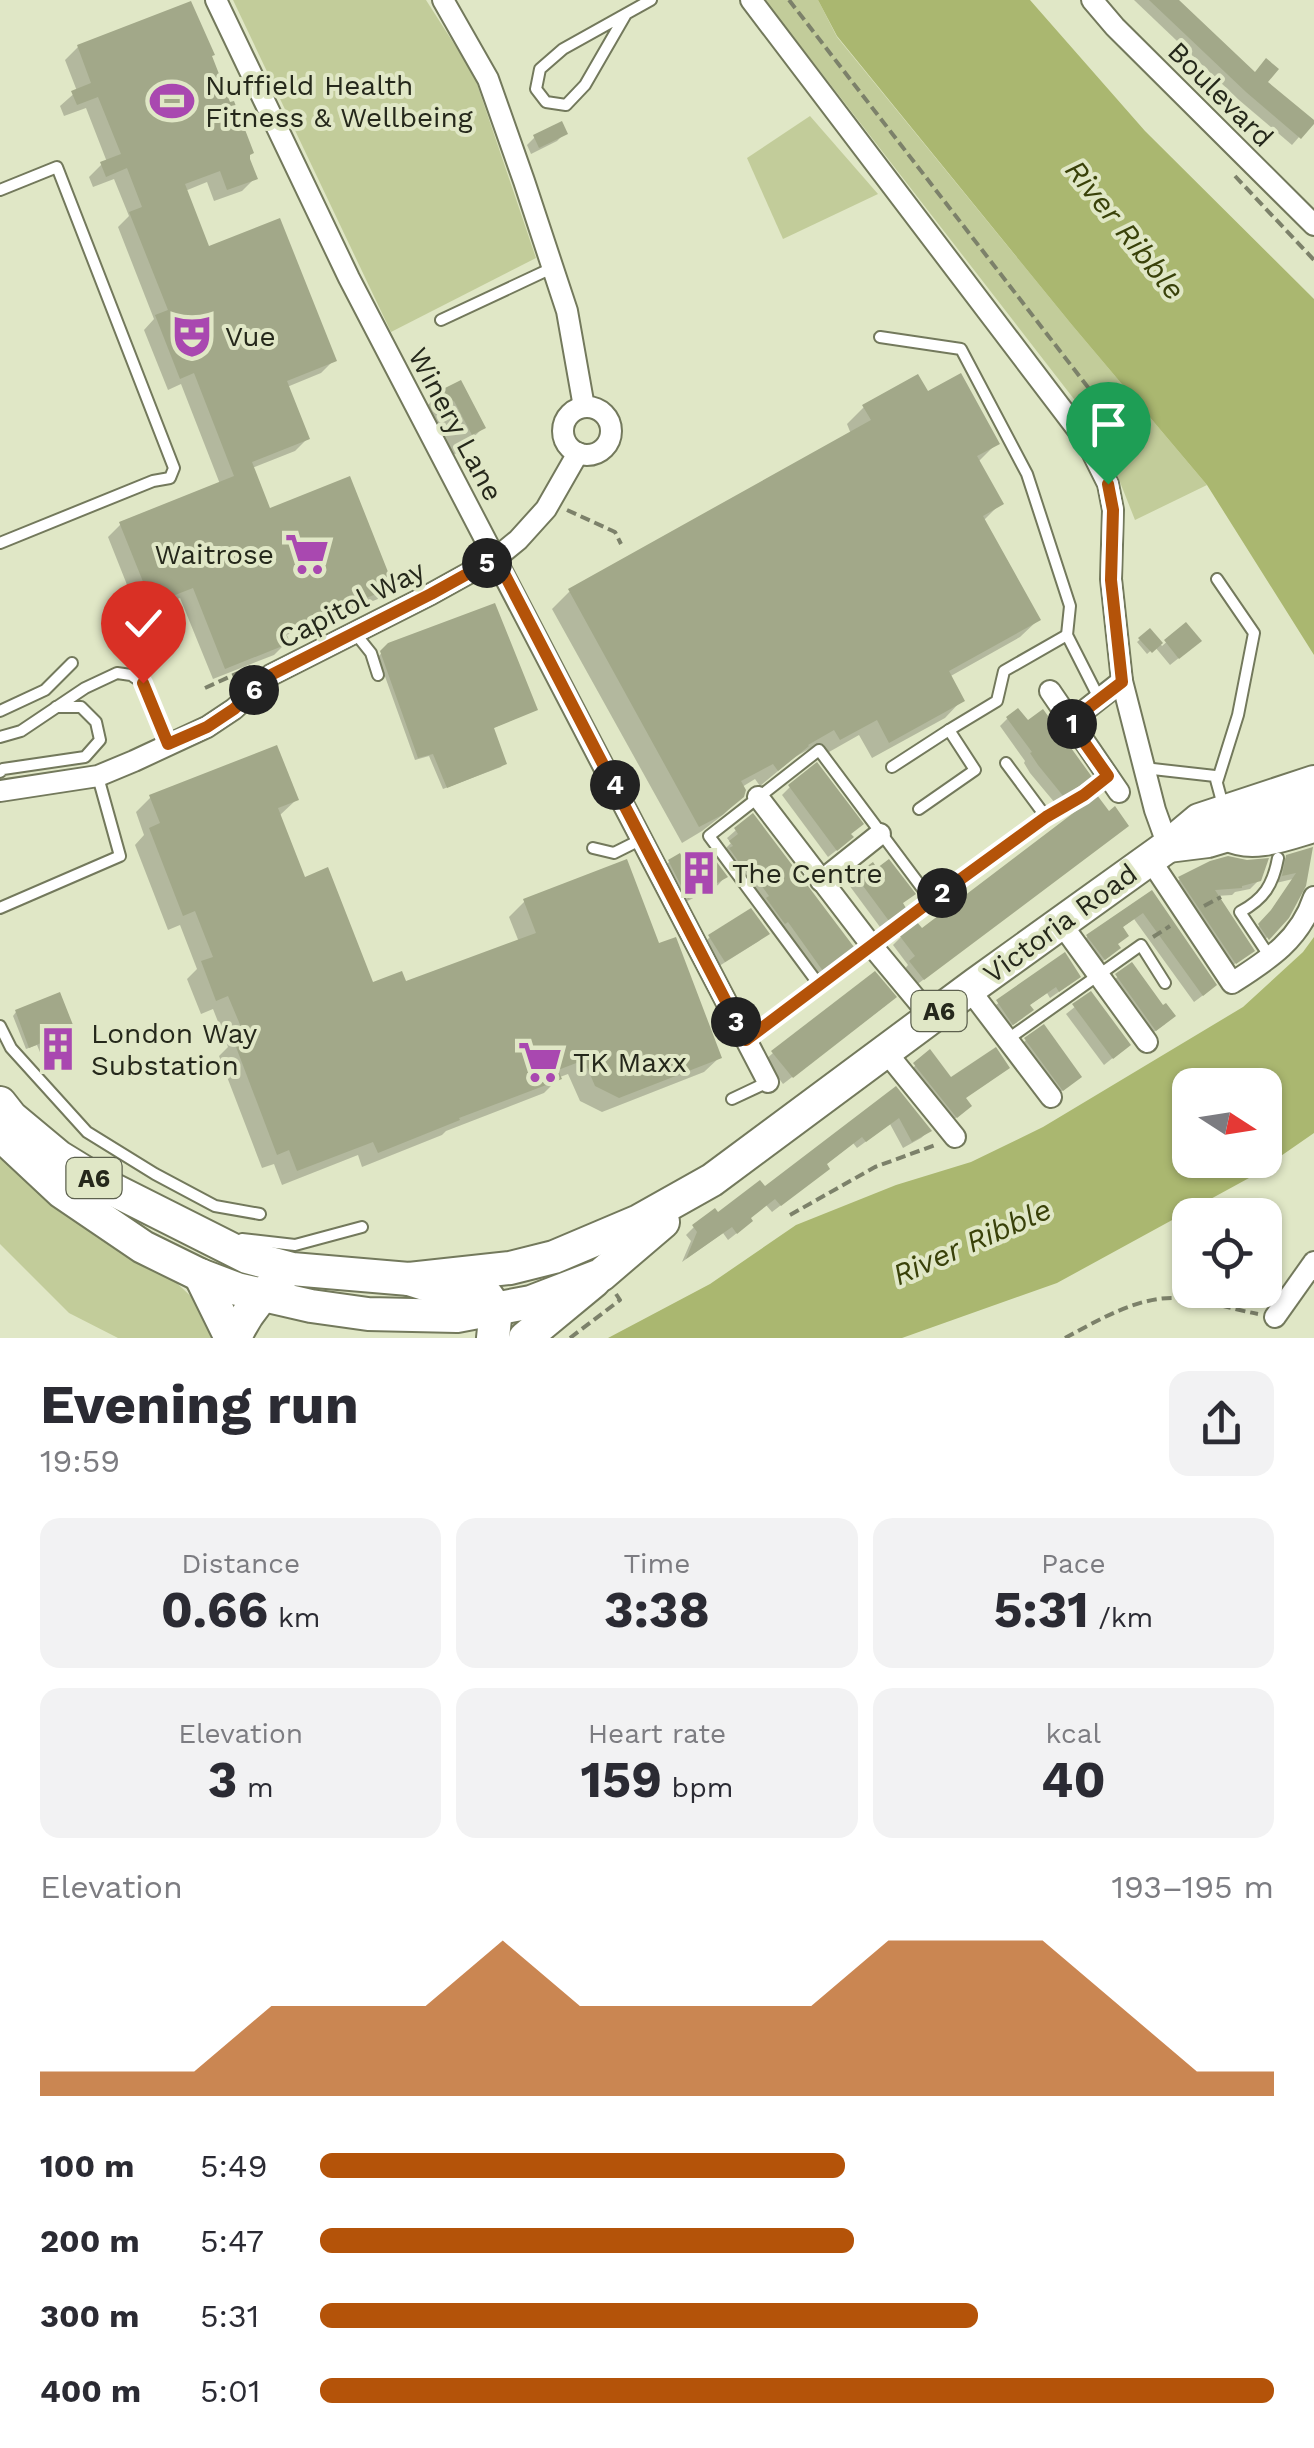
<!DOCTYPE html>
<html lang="en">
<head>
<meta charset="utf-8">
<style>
  :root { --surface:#fff; --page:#f2f2f3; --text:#2b2b33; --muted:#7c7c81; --accent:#b45309 }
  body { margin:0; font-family:"Work Sans",sans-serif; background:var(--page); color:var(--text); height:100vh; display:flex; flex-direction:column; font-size:38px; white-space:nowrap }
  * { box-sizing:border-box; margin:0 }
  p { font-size:32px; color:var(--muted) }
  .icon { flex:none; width:55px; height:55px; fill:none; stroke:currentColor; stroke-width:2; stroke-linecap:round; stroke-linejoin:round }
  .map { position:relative; height:1338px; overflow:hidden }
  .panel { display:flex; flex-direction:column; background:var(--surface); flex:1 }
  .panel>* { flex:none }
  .needle { width:65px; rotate:102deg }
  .tools { position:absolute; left:1172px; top:1068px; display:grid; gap:20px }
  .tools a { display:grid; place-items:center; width:110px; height:110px; border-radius:20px; background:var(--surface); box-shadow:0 2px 8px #0004; font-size:50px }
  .pin { position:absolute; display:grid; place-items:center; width:85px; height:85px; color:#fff; margin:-102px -42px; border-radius:50% 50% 50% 0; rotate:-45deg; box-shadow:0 0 10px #0007 }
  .pin .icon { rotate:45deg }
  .km { position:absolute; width:50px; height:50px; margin:-25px; border-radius:50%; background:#222; color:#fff; font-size:28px; line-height:50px; text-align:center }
  .round { display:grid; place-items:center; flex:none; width:105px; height:105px; border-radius:20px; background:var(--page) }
  .overview { display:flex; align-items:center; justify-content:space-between; height:170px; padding:0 40px }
  h1 { font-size:55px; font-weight:700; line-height:75px }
  .stats { display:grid; grid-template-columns:repeat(3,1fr); gap:15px; height:170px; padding:10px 40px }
  .stats div { display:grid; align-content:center; border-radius:20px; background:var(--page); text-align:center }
  .stats b { font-size:50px; font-weight:700 }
  .stats small { font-size:28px; font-weight:400 }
  .stats p { font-size:28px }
  .chart { height:280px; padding:20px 40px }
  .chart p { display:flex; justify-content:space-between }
  .chart svg { width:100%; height:180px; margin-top:10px; fill:var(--accent); opacity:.7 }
  ul { padding:0 40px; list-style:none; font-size:32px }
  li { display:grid; grid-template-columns:160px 120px 1fr; align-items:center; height:75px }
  li i { height:25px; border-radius:12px; background:var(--accent) }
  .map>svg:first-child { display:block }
  .green { fill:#c2cc9a }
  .water { fill:#aab770; fill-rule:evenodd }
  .shadow { fill:#0003 }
  .building { fill:#a2a889 }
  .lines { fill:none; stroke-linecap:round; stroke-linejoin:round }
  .service-casing { stroke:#73795c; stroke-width:14 }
  .minor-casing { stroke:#73795c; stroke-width:24 }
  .primary-casing { stroke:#73795c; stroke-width:36 }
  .trunk-casing { stroke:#73795c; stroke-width:36 }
  .path { stroke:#7c816a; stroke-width:4; stroke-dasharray:10 5; stroke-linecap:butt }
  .service { stroke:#fff; stroke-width:10 }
  .minor { stroke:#fff; stroke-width:20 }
  .primary { stroke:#fff; stroke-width:32 }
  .trunk { stroke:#fff; stroke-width:32 }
  .route-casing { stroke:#fff; stroke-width:20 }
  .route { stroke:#b45309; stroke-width:12 }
  .labels { text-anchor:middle; stroke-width:8; stroke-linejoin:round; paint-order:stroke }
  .shield { fill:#e0e7c6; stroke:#5d614e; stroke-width:2.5 }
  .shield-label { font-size:25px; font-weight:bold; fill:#25281b }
  .poi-label { font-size:28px; fill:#25281b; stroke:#e0e7c6; text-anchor:start }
  .street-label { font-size:28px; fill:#25281b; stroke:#e0e7c6 }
  .water-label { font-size:30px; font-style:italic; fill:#394109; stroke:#e0e7c6 }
</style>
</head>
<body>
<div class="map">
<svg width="1314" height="1338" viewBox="0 0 1314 1338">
  <rect width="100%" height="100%" fill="#e0e7c6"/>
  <!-- green -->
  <g class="green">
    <polygon points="233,0 426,0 474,75 536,258 391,332"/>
    <polygon points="765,0 818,0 837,37 1072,325 1207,485 1135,520 1101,434"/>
    <polygon points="810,116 878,194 783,239 747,158"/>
    <polygon points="0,1156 9,1166 108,1244 164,1271 199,1304 211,1338 118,1338 69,1313 0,1244"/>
  </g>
  <!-- water -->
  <g class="water">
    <polygon points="818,0 1030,0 1145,131 1314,299 1314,655 1207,485 1072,325 837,36"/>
    <path d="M1314,937V1133L1249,1178L1057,1283L902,1338H608L710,1284L796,1225L896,1185L971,1162L1043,1127L1243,1007L1303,952ZM1190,1085H1265V1160H1190Z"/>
  </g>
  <!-- shadow -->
  <g class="shadow">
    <polygon points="1134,0 1175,0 1265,82 1299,137 1292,145 1239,100"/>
    <polygon points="78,47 210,57 255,178 242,191 214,201 207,182 185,191 208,249 334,360 321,373 287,387 308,438 295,451 252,468 269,511 391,586 378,599 284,636 287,642 274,655 213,679 180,598 139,615 108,537 121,524 220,484 181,384 168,390 144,330 154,319 118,227 129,216 114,179 93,187 89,177 102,164 107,162 86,108 64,116 60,106 77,91 65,60"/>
    <polygon points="565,133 557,141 531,154 527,145 535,137"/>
    <polygon points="459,383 483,428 457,453 445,459 413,420 439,394"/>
    <polygon points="927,395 997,443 978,462 1001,503 983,521 1038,620 1020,637 949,677 962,700 945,718 872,758 859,735 822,756 816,745 795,757 760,786 755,779 742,787 742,796 724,814 702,831 682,843 552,609 569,592 851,434 847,424 864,407"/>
    <polygon points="1186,625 1190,649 1170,665 1155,647 1147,654 1137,642 1150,631 1162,646"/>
    <polygon points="389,645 535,710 491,729 504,763 501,767 443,789 429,756 415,760 378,657"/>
    <polygon points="1008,718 1080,785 1055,803 1030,773 1024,763 1025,761 1000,726"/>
    <polygon points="790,787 843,845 828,857 782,795"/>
    <polygon points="151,797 296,800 279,816 304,880 372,985 405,984 519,942 509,917 525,901 658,947 720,1057 704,1072 602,1112 580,1101 568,1074 560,1077 544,1093 446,1131 442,1135 362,1167 358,1155 282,1185 274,1164 262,1168 219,1056 228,1047 213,1009 201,1014 187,979 197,969 180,925 168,930 135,845 144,835 136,812"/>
    <polygon points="752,816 843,955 814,978 723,851 731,843 727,838"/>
    <polygon points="1118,833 915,986 903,971 908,965 893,945 901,937 922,931"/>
    <polygon points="1309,850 1287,916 1260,945 1252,933 1264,921 1293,879 1276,883 1279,865 1287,857"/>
    <polygon points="669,862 688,873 725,877 718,885 680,905 661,870"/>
    <polygon points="857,877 901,904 895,915 880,927 849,885"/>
    <polygon points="1180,879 1259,880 1250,889 1235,892 1232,895 1216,896 1252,950 1227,970 1172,887"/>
    <polygon points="1153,893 1206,993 1194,1002 1134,919 1121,928 1110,956 1096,966 1080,944 1088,936"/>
    <polygon points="767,933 759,941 716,968 702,945 710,937"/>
    <polygon points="1064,956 1070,984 1050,998 1047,993 1028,1006 1023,1018 1004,1031 989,1010"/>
    <polygon points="1131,966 1165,1024 1147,1037 1109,984"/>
    <polygon points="1091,994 1120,1052 1104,1065 1066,1014"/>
    <polygon points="886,1005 783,1084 765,1060 773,1053"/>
    <polygon points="16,1012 65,1034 71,1049 44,1062 37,1045 26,1049 13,1016"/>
    <polygon points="1026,1040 1071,1084 1054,1097 1018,1048"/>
    <polygon points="930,1053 964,1099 961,1114 948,1124 907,1073"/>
    <polygon points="896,1089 929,1131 921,1138 903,1148 890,1124 857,1148 853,1143 825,1165 819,1176 772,1212 766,1205 748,1219 742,1229 728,1240 723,1233 682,1262 691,1241 686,1235 694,1227 765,1189"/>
  </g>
  <!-- building -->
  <g class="building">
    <polygon points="1149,0 1179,0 1255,72 1266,58 1279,69 1268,82 1314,120 1314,124 1301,139 1246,92"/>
    <polygon points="191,1 215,55 212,56 230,102 234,101 254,153 250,155 250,159 258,179 227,190 220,171 185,184 209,246 280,218 337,361 287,381 310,439 252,462 270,508 350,476 394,587 285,630 290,643 225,669 193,588 152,604 119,522 234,476 194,373 180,379 155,315 168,310 129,212 142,207 127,168 106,177 100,162 121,154 98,97 77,105 71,91 91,83 77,45"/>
    <polygon points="562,121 568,134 539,148 533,135"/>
    <polygon points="961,373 1000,444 977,456 1004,504 983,516 1041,620 949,671 965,701 889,743 877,720 840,740 834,730 808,745 809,746 778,771 773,764 741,781 746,790 744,797 722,815 699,827 568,589 871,420 862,405 918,374 928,391"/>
    <polygon points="461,380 486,428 472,435 454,401 444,406 437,392"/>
    <polygon points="495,603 538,710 494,728 507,764 447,788 433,754 418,758 380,651 388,643"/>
    <polygon points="1186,622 1202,641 1179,659 1164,640"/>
    <polygon points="1150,628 1163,643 1152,653 1138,638"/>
    <polygon points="1018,708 1028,720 1043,709 1092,777 1064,797 1038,765 1030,753 1032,752 1006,717"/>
    <polygon points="277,745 299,800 278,808 305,877 328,867 373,982 402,971 406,981 536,933 523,899 627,859 659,943 676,937 722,1058 619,1098 595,1086 584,1060 558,1070 562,1079 459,1118 460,1120 378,1153 373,1142 297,1171 289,1150 277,1155 233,1039 244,1034 228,996 216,1001 201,961 213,957 195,911 183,916 149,828 160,823 149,795"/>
    <polygon points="817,762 864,824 851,834 854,837 837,851 788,785"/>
    <polygon points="1097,795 1109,811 1115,806 1129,826 924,980 909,961 915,956 899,935 917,922 922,928"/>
    <polygon points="753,813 854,947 823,971 788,922 785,924 766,898 769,896 748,867 744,869 729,848 733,846 729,841 738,834 734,828"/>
    <polygon points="1313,847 1306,886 1289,918 1269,940 1258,924 1271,910 1296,873 1282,876 1286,855"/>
    <polygon points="680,853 689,870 713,857 728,877 688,899 668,860"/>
    <polygon points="1228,856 1247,860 1269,858 1261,881 1242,886 1242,888 1215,890 1255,951 1236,964 1178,877 1210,861"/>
    <polygon points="889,859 916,894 903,903 906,908 889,921 855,875 873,862 877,868"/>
    <polygon points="1152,890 1217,985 1203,996 1143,913 1123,927 1129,936 1118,944 1121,948 1105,960 1086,935"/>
    <polygon points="751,908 770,934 725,962 708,935"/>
    <polygon points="1065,952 1081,977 1059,992 1056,987 1030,1005 1034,1010 1013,1025 996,1000"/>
    <polygon points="1132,962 1163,1005 1166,1003 1176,1016 1156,1031 1115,974"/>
    <polygon points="875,971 897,997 793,1078 771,1051"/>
    <polygon points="1091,991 1131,1045 1113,1059 1072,1004"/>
    <polygon points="60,992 75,1030 67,1033 74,1050 48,1060 41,1043 29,1048 15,1010"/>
    <polygon points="1044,1024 1082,1077 1063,1091 1024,1038"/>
    <polygon points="996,1047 1010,1068 966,1098 972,1106 957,1118 913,1063 930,1049 951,1077"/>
    <polygon points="896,1086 932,1131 912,1142 899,1118 866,1142 862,1137 827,1164 830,1169 781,1206 775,1199 751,1218 753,1221 737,1234 732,1227 686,1259 697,1232 692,1225 715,1208 718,1212 760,1180 765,1186"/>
  </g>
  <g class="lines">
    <!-- service casing -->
    <g class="service-casing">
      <g id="service">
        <polyline points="626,14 585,85 566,105 546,102 536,89 540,69 563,49 651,0"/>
        <polyline points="0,190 57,167 174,468 170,478 153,481 0,543"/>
        <polyline points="441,320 552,268"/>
        <polyline points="880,337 961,349 1027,474 1070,606 1067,635 1099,698"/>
        <polyline points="355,633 371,653 378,675"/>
        <polyline points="0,711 45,690 72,663"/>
        <polyline points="0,737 21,731 85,688 117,673 131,675 143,683 168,744"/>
        <polyline points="1006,763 1046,817"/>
        <polyline points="892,767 949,730"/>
        <polyline points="1144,768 1215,776 1224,809"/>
        <polyline points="0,772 3,769 85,757 100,740 96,722 81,707 56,707"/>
        <polyline points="1217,782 1238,715 1254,633 1217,579"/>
        <polyline points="919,809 975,770 949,730 997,701 1004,671 1067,635"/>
        <polyline points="593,848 614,853 642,839"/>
        <polyline points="0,908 120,856 98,777"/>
        <path d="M1270,957L1240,912C1264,899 1273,885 1278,858"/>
        <polyline points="820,986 709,836 819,750 931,900"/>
        <polyline points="0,1026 11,1048 87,1132 155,1174 215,1206 260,1214"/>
        <polyline points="1008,1039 1141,945 1165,983"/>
        <polyline points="747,1040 931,900 1046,817 1084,795 1107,776"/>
        <polyline points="732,1099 768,1082"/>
        <polyline points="242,1239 295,1245 362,1227"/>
      </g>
    </g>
    <!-- minor casing -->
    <g class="minor-casing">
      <g id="minor">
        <polyline points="216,0 349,278 768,1082"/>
        <polyline points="443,0 488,79 524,181 567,311 584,407"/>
        <polyline points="751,0 1087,442 1108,484 1113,510 1111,579 1122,681 1155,810 1168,846"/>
        <polyline points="1092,0 1115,27 1314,225"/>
        <circle cx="587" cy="431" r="24"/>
        <polyline points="1050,691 1119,792"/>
        <polyline points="1070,722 1122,681"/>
        <polyline points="0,791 98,776 134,761 207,727 234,709 271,675 431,594 496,558 518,540 546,509 578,453"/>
        <polyline points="758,797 872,946 931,1017"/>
        <path d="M1226,840C1252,854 1287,840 1314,832"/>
        <path d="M1149,858L1232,983C1268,960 1300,940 1314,897"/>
        <polyline points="821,881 880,834"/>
        <polyline points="1060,922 1147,1042"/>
        <polyline points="969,989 1051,1097"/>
        <polyline points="886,1052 955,1137"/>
        <polyline points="1275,1317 1314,1262"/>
      </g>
    </g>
    <!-- primary casing -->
    <g class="primary-casing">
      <g id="primary">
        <polyline points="200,1275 231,1338"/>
        <polyline points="409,1279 453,1293 487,1296 496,1309 493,1338"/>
        <path d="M235,1338C245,1314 261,1295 280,1279"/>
        <polyline points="525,1338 594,1281"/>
      </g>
    </g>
    <!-- trunk casing -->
    <g class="trunk-casing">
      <g id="trunk">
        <polyline points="1168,846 1208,841 1314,809"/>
        <polyline points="0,1103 11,1117 59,1157 108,1187 247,1257 292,1269 409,1279 510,1268 554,1257 639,1221 712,1180 976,984 1168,846 1199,820 1314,782"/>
        <polyline points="0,1134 62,1192 143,1247 200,1275 237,1289 311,1306 368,1314 457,1316 531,1302 601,1275 663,1222"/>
      </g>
    </g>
    <!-- path -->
    <g class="path">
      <polyline points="789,0 1121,430 1124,467 1121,470"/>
      <polyline points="1235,176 1314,260"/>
      <polyline points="567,510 615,532 621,544"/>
      <polyline points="205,688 251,667"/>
      <polyline points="1204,906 1221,897"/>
      <polyline points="1153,937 1170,926"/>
      <polyline points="790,1215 875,1167 938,1144"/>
      <polyline points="570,1338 620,1300 616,1294"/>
      <path d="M1065,1338C1099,1320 1138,1296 1178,1298C1204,1300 1232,1309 1258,1314"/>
    </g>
    <!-- service -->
    <use href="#service" class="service"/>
    <!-- minor -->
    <use href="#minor" class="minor"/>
    <!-- primary -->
    <use href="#primary" class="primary"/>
    <!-- trunk -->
    <use href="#trunk" class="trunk"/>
  </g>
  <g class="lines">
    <!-- route casing -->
    <g class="route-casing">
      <polyline id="route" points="143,683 168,744 207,727 234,709 271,675 431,594 496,558 746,1040 932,900 1046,817 1084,795 1108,776 1070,722 1122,682 1111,580 1113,510 1108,484"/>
    </g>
    <!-- route -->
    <use href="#route" class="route"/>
  </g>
  <!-- icons -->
  <defs>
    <g id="stadium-bare" transform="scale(3.45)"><path d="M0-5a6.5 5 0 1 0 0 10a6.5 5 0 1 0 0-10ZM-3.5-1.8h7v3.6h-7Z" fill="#a948b0" stroke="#e0e7c6" stroke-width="2.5" paint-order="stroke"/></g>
    <g id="theatre-bare" transform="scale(3.45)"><path d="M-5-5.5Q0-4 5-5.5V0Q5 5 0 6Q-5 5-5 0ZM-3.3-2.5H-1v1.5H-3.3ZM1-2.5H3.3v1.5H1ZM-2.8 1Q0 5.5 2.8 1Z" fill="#a948b0" stroke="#e0e7c6" stroke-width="2.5" paint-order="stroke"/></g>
    <g id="supermarket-bare" transform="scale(3.45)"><path d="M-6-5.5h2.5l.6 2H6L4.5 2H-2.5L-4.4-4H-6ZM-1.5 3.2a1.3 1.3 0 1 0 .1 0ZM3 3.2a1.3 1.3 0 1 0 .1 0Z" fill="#a948b0" stroke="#e0e7c6" stroke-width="2.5" paint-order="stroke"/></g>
    <g id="building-bare" transform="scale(3.45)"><path d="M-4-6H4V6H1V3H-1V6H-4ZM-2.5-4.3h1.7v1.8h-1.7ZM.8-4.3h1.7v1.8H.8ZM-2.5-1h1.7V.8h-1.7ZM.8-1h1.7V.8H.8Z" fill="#a948b0" stroke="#e0e7c6" stroke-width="2.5" paint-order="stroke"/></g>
  </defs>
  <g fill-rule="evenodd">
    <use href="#stadium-bare" x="172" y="101"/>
    <use href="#theatre-bare" x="192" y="336"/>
    <use href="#supermarket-bare" x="307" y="554"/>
    <use href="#building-bare" x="699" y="873"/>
    <use href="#building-bare" x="58" y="1049"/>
    <use href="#supermarket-bare" x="540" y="1062"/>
  </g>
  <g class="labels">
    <!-- shield labels -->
    <g class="shield">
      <rect x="911.5" y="991" width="55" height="40" rx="8"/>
      <rect x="66.5" y="1158" width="55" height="40" rx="8"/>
    </g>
    <g class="shield-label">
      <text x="939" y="1020">A6</text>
      <text x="94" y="1187">A6</text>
    </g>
    <!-- poi labels -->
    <g class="poi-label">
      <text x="205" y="95">Nuffield Health<tspan x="205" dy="32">Fitness &amp; Wellbeing</tspan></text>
      <text x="225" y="346">Vue</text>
      <text x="274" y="564" text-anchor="end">Waitrose</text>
      <text x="732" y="883">The Centre</text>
      <text x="91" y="1043">London Way<tspan x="91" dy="32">Substation</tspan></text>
      <text x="573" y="1072">TK Maxx</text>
    </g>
    <!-- street labels -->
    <g class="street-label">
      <text transform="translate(1221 94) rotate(45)" y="10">Boulevard</text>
      <text transform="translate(456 424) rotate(62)" y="10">Winery Lane</text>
      <text transform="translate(351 604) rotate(-27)" y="10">Capitol Way</text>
      <text transform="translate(1060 923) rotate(-36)" y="10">Victoria Road</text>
    </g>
    <!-- water labels -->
    <g class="water-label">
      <text transform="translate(1125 230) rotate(51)" y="10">River Ribble</text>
      <text transform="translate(972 1242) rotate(-24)" y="10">River Ribble</text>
    </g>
  </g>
</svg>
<div class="tools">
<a><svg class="needle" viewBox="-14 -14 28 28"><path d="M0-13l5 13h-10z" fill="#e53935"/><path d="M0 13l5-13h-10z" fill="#7c7c81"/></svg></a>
<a><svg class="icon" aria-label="locate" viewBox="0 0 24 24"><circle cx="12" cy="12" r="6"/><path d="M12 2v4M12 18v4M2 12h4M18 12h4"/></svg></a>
</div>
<div class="pin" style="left:1108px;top:484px;background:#1e9e55"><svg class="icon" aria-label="arrive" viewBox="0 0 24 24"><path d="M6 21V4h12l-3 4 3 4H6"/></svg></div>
<div class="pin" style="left:143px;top:683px;background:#d93025"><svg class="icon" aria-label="check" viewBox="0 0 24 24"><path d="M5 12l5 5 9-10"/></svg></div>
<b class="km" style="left:1072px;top:724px">1</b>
<b class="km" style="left:942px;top:893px">2</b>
<b class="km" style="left:736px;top:1022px">3</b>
<b class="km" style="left:615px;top:785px">4</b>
<b class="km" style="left:487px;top:563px">5</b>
<b class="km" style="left:254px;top:690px">6</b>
</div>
<section class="panel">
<div class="overview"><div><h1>Evening run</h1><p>19:59</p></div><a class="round"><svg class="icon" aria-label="share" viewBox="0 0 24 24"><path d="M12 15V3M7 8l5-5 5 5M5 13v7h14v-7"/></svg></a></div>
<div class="stats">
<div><p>Distance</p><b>0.66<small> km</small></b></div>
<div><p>Time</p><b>3:38</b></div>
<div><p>Pace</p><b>5:31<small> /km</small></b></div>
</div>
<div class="stats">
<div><p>Elevation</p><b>3<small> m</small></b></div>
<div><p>Heart rate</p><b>159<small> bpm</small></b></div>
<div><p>kcal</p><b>40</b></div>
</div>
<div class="chart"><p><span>Elevation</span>193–195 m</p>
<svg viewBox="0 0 160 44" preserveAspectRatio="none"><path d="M0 44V38L10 38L20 38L30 22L40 22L50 22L60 6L70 22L80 22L90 22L100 22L110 6L120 6L130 6L140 22L150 38L160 38V44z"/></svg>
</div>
<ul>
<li><b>100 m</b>5:49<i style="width:55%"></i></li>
<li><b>200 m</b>5:47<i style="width:56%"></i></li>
<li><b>300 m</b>5:31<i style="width:69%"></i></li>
<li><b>400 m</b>5:01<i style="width:100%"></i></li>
</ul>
</section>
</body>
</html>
